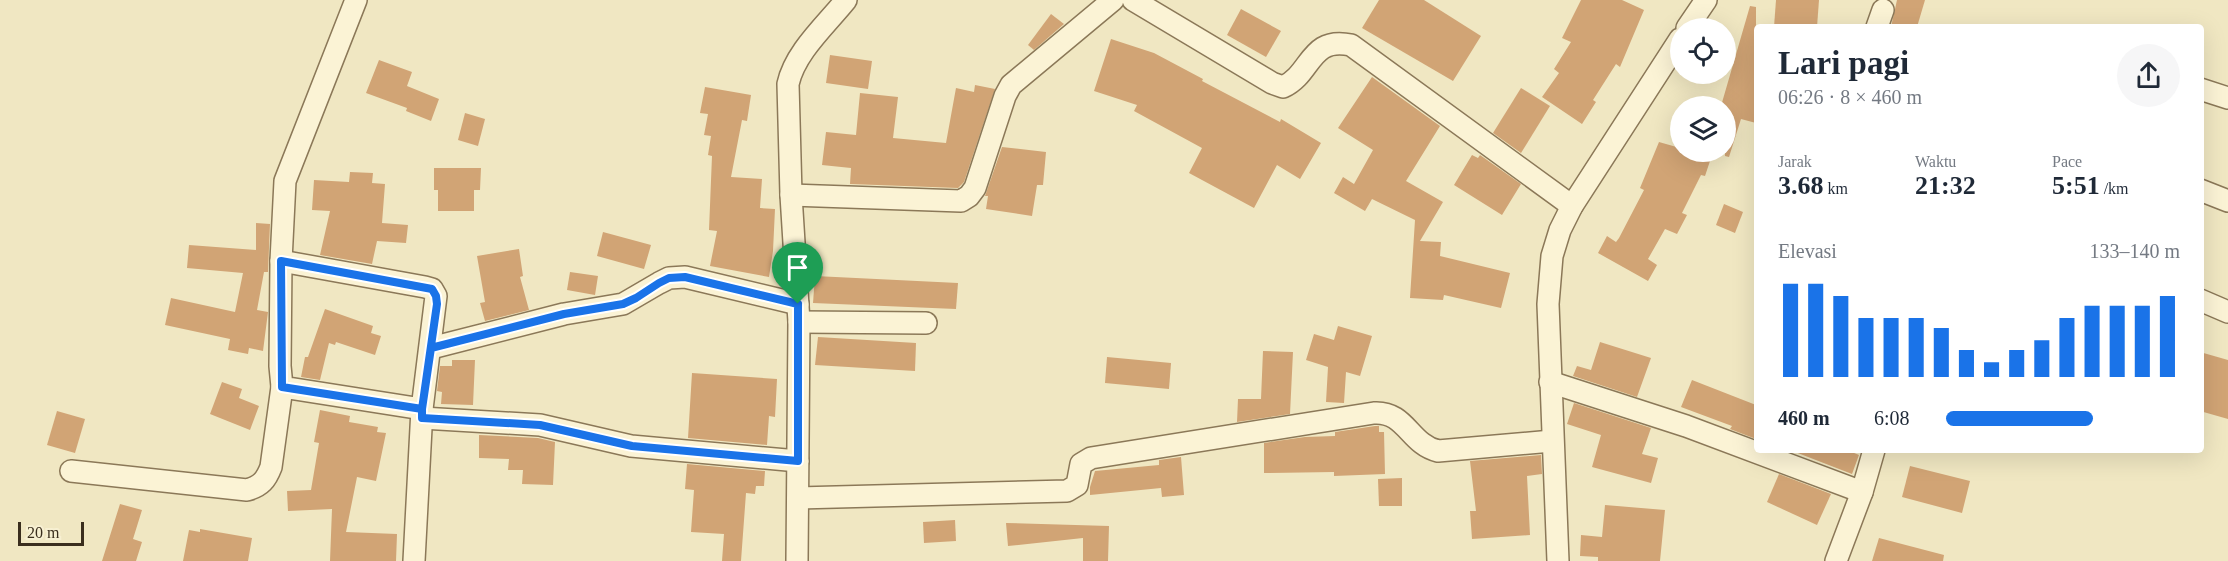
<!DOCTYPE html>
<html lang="id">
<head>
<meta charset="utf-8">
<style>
  :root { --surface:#fff; --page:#f6f6f7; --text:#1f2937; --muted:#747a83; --accent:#1a73e8 }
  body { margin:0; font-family:Georgia,serif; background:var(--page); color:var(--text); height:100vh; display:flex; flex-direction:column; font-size:22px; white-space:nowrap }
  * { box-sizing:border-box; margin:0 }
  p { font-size:20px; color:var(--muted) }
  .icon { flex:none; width:33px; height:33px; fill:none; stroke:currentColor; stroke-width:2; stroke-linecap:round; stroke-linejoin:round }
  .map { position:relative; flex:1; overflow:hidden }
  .panel { position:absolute; left:1754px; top:24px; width:450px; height:429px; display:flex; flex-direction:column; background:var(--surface); border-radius:6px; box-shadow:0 6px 24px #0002 }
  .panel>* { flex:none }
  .buttons { position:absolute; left:1670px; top:18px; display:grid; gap:12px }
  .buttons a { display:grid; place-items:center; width:66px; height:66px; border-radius:50%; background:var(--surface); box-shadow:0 6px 24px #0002; font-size:30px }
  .scale { position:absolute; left:18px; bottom:15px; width:66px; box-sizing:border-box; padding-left:6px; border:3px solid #3a2e1d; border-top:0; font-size:16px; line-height:21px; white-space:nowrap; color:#3a2e1d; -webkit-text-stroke:4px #f7f0d2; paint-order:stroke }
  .pin { position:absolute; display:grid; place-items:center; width:51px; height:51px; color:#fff; margin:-62px -26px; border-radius:50% 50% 50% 0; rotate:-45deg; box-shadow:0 0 6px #0007 }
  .pin .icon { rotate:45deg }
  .round { display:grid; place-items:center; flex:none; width:63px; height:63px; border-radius:32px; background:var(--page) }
  .overview { display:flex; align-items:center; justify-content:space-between; height:102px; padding:0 24px }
  h1 { font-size:33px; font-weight:600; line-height:45px }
  .figures { display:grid; grid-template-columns:repeat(3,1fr); gap:9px; height:102px; padding:6px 24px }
  .figures div { display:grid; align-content:center }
  .figures b { font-size:26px; font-weight:600 }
  .figures small { font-size:16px; font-weight:400 }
  .figures p { font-size:16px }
  .chart { height:168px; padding:12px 24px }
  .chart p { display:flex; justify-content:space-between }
  .chart svg { width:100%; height:108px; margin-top:6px; stroke:var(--accent); stroke-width:6 }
  ul { padding:0 24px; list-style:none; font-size:20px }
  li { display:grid; grid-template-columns:96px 72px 1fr; align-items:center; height:45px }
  li i { height:15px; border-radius:8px; background:var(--accent) }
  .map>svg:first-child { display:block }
  .building { fill:#d1a475 }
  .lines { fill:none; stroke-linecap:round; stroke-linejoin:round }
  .minor-casing { stroke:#8b7858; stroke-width:24 }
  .minor { stroke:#fbf3d5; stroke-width:21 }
  .route-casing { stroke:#fff; stroke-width:12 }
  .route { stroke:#1a73e8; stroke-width:8 }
</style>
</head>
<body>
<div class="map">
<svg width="2228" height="561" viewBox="0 0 2228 561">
  <rect width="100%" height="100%" fill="#f0e7c2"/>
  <!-- building -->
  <g class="building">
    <polygon points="1379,0 1424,0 1481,36 1453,81 1362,28"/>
    <polygon points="1581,0 1622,0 1644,10 1620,67 1616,64 1593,100 1596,102 1582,124 1542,97 1559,73 1554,69 1571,42 1562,38"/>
    <polygon points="1776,0 1819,0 1817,27 1774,27"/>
    <polygon points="1897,0 1925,0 1917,27 1891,27"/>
    <polygon points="1750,6 1756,7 1756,123 1741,119 1729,157 1725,156 1725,106 1721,106"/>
    <polygon points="1241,9 1281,31 1266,57 1227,35"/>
    <polygon points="1051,14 1064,24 1034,50 1028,45"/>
    <polygon points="1111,39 1154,53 1203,79 1202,81 1280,122 1281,119 1321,143 1300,179 1277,165 1254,208 1189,173 1202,148 1134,111 1137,105 1094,91"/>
    <polygon points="830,55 872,61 868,89 826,83"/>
    <polygon points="379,60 412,72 407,86 439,99 431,121 406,111 407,108 366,93"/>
    <polygon points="1372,77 1440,126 1406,181 1443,202 1420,241 1441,242 1440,256 1510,273 1501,308 1444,295 1443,300 1410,298 1415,220 1372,199 1365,211 1334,193 1343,177 1354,184 1373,150 1338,128"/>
    <polygon points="975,85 995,89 964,182 958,188 850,184 851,168 822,165 826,132 856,135 860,93 898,97 893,138 946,143 956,88 974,92"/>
    <polygon points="705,87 751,95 747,121 742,120 731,177 762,179 760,208 775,209 773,251 769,277 710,266 717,231 709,230 712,156 708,155 711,136 704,135 708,114 700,113"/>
    <polygon points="1521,88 1550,106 1521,153 1493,133"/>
    <polygon points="465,113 485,119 478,146 458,140"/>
    <polygon points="1659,142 1680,148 1680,152 1713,152 1705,176 1701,175 1682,213 1687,215 1677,234 1665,229 1648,259 1657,265 1648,281 1598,253 1607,236 1616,242 1619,238 1644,190 1640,188"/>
    <polygon points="1002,147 1046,152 1043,185 1037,185 1032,216 986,209 988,196 985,196"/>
    <polygon points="1472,155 1478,158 1480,155 1521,184 1502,215 1454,185"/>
    <polygon points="434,168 481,168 480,190 474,190 474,211 438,211 438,190 434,190"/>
    <polygon points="350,172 373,173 372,183 385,184 382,223 408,225 406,243 377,241 372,264 320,255 330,211 312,210 314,180 349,182"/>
    <polygon points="1724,204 1743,212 1735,233 1716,225"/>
    <polygon points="256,223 270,224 268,272 264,272 257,310 268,312 263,351 249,348 248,354 228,350 230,339 165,325 171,298 235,312 243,273 187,268 189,245 256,250"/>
    <polygon points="603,232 651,245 644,269 597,256"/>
    <polygon points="519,249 523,276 520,277 529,310 485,321 480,303 485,302 477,256"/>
    <polygon points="570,272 598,276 595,295 567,290"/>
    <polygon points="815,276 958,283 956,309 813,303"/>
    <polygon points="325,309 373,326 371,333 381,336 375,355 336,342 335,345 329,343 320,380 301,377 305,357 308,357"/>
    <polygon points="1338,326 1372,336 1360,376 1346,372 1344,403 1326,402 1328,367 1306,360 1314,334 1334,340"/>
    <polygon points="818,337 916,343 915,371 815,365"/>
    <polygon points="1600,342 1651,358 1637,397 1573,376 1577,366 1591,370"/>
    <polygon points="1263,351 1293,352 1290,414 1237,422 1238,399 1261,399"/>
    <polygon points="2200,352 2228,360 2228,419 2200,411"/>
    <polygon points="1107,357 1171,363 1169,389 1105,383"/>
    <polygon points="452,360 475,360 473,405 441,404 442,392 437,391 440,366 452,366"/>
    <polygon points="692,373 777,379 775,417 769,416 767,445 688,438"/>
    <polygon points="1692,380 1756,405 1756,439 1730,429 1732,426 1681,407"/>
    <polygon points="222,382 242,389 239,398 259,406 250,430 210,414"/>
    <polygon points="1574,403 1651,428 1642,454 1658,458 1651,483 1592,467 1601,435 1567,424"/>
    <polygon points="320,410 350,416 349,422 378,427 377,432 386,433 376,481 357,477 346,532 397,534 396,561 330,561 332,509 288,511 287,491 311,490 319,443 314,442"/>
    <polygon points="57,411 85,419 75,453 47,445"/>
    <polygon points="1375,426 1379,426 1379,432 1384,432 1385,474 1334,476 1334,472 1264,473 1264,443 1305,437 1335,436 1335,432"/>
    <polygon points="479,435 538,438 555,442 553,485 522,484 523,470 508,470 509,459 479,458"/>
    <polygon points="1790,450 1847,450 1859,455 1852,474"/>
    <polygon points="1541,455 1542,474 1527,476 1530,535 1472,539 1470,511 1476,511 1470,461"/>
    <polygon points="1181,457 1184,495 1162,497 1161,488 1090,495 1090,487 1095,471 1159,465 1159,460"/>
    <polygon points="687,464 765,471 764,486 756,486 755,494 746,493 741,561 722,561 724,534 691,532 694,490 685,489"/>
    <polygon points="1910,466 1970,481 1962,513 1902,497"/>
    <polygon points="1779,474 1831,494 1817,525 1767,502"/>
    <polygon points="1402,478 1402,506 1379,506 1378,479"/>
    <polygon points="120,504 142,510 133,539 142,542 136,561 102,561"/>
    <polygon points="1605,505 1665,510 1660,561 1598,561 1598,557 1580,556 1581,535 1602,537"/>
    <polygon points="955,520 956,541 924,543 923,522"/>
    <polygon points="1006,523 1109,526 1108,561 1083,561 1083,538 1008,546"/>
    <polygon points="200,529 252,538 248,561 183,561 189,530 200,532"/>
    <polygon points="1879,538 1944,555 1943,561 1872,561"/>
  </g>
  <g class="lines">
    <!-- minor casing -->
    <g class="minor-casing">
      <g id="minor">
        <polyline points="356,0 285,181 281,261 280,366 282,387 422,409"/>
        <path d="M1133,0L1272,83L1283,87C1312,74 1309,36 1351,45L1572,206"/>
        <polyline points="1877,27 1883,10"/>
        <polyline points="1687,28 1706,0"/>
        <polyline points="2200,89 2228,98"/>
        <polyline points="2200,190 2228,201"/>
        <polyline points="791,195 961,201 969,196 975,188 1005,96 1011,85 1113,0"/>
        <polyline points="281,261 425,287 432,289 436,296 422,409 414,561"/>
        <polyline points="2200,300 2228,312"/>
        <polyline points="799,322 926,323"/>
        <polyline points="431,348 564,314 623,304 659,283 669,278 685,277 798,304"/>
        <polyline points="1550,382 1686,426 1862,492"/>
        <polyline points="422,418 540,425 631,446 798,461"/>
        <path d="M71,471L247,490C261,486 266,480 271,467L282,387"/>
        <path d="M798,498L1067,491L1077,485L1081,464L1091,458L1374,413C1406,411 1409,444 1438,451L1552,441"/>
        <path d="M797,561L799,322L791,195L788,84C795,52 826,25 846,0"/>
        <polyline points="1558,561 1548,304 1552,256 1560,230 1572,206 1680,39"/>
        <polyline points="1836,561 1862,492 1874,450"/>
      </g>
    </g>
    <!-- minor -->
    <use href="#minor" class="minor"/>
  </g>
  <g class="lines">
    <!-- route casing -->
    <g class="route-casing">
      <polyline id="route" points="798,304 685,277 669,278 659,283 636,298 623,304 564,314 431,348 422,409 282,387 281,261 432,289 436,296 437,304 422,409 422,418 540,425 632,446 798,461 798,304"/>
    </g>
    <!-- route -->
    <use href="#route" class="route"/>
  </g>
</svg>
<div class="buttons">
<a><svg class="icon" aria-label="locate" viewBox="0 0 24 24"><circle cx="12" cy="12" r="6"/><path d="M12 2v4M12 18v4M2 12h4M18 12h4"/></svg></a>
<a><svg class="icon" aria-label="layers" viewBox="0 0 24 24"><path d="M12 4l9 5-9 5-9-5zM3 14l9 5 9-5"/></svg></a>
</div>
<div class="scale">20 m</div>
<div class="pin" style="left:798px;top:304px;background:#1e9e55"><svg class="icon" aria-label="arrive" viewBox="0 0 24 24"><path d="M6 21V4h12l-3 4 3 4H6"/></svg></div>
<section class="panel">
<div class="overview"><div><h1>Lari pagi</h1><p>06:26 · 8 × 460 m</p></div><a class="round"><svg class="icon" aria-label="share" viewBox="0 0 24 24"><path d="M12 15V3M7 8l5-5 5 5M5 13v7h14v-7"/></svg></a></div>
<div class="figures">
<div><p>Jarak</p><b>3.68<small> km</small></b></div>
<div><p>Waktu</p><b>21:32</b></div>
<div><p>Pace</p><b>5:51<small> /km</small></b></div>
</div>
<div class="chart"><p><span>Elevasi</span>133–140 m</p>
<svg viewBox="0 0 160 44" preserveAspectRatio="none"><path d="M5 44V6M15 44V6M25 44V11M35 44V20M45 44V20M55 44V20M65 44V24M75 44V33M85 44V38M95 44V33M105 44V29M115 44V20M125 44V15M135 44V15M145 44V15M155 44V11"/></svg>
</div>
<ul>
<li><b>460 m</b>6:08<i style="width:63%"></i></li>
</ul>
</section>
</div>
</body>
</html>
